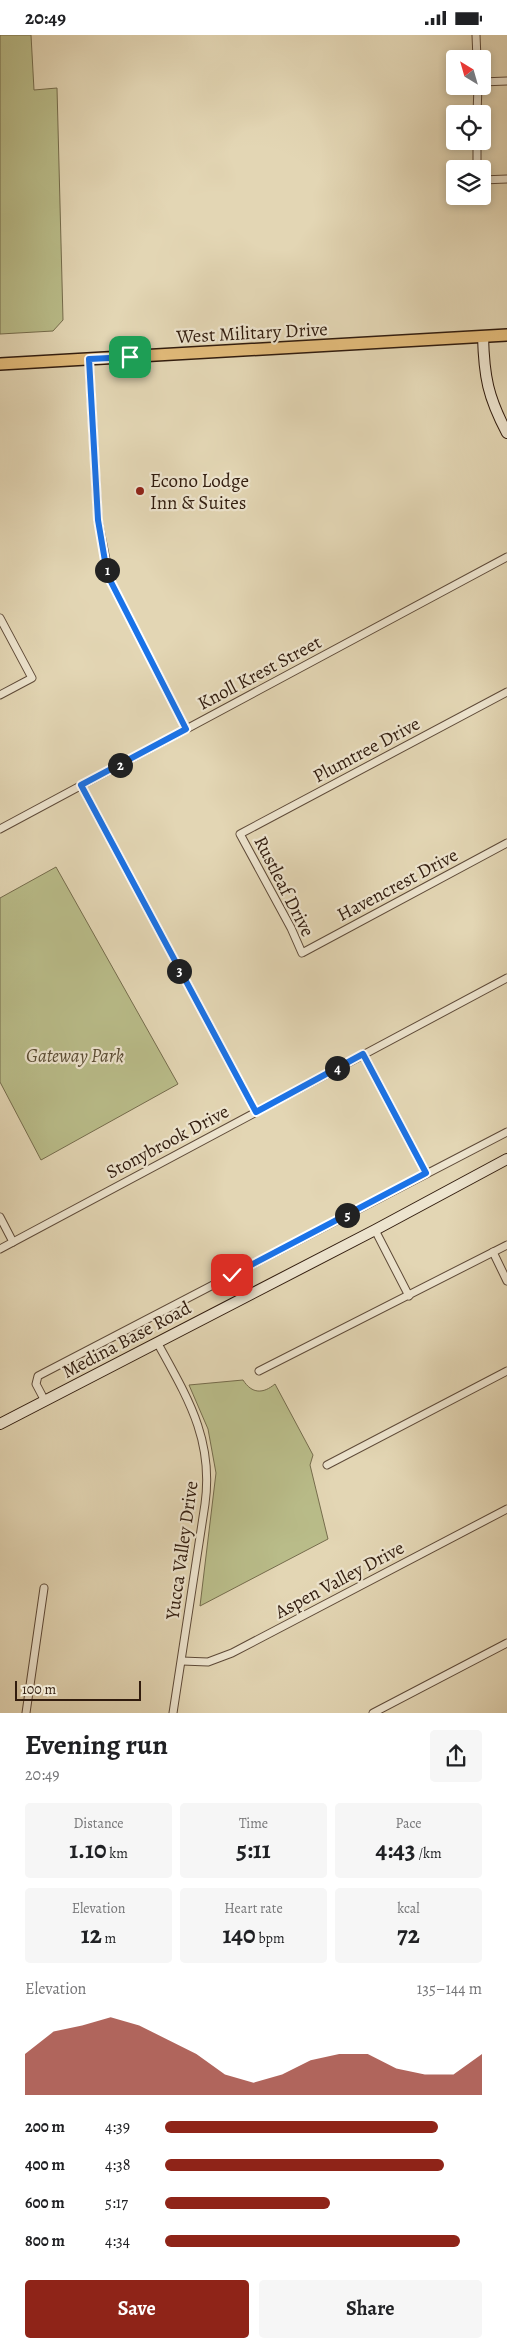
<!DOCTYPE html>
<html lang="en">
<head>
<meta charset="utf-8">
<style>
  :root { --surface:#fff; --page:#f6f6f6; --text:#202124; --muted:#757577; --accent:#8f2418 }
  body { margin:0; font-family:Alegreya,serif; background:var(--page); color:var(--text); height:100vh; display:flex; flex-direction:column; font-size:19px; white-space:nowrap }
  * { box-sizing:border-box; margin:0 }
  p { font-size:16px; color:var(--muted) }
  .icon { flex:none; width:28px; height:28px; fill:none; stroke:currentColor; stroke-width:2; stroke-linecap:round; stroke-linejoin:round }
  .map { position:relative; height:1678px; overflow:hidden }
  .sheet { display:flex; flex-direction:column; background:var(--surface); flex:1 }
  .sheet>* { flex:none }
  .needle { width:32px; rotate:323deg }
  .fabs { position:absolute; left:446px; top:15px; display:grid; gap:10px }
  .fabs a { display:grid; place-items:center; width:45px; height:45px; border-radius:5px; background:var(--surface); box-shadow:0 2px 8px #0003; font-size:25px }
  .scale { position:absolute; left:15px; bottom:12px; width:126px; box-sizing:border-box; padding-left:5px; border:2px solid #311c0e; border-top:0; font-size:14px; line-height:18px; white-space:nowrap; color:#311c0e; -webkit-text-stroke:4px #ede4ce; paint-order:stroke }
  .pin { position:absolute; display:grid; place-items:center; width:42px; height:42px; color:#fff; margin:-21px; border-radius:10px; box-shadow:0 2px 8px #0006 }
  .km { position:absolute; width:25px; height:25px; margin:-12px; border-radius:50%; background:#222; color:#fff; font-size:14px; line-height:25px; text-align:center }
  .round { display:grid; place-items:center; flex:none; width:52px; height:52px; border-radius:5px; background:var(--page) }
  .summary { display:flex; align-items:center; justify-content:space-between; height:85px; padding:0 25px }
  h1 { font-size:28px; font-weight:700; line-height:38px }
  .metrics { display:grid; grid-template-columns:repeat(3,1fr); gap:8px; height:85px; padding:5px 25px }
  .metrics div { display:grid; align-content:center; border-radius:5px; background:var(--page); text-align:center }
  .metrics b { font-size:25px; font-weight:700 }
  .metrics small { font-size:14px; font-weight:400 }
  .metrics p { font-size:14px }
  .chart { height:140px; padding:10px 25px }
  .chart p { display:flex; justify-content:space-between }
  .chart svg { width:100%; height:90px; margin-top:5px; fill:var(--accent); opacity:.7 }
  .cta { display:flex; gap:10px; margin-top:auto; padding:10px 25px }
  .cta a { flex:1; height:58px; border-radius:5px; background:var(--accent); color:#fff; font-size:20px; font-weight:700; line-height:58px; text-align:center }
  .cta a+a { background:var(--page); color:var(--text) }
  ul { padding:0 25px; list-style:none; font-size:16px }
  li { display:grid; grid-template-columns:80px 60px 1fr; align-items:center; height:38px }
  li i { height:12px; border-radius:6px; background:var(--accent) }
  .status { display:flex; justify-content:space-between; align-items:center; height:35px; padding:0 25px; background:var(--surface); direction:ltr }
  .status svg { height:14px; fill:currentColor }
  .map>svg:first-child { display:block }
  .green { fill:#b9bc89; stroke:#756c4c }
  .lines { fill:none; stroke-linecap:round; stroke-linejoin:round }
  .street-casing { stroke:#5e4a38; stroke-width:9 }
  .secondary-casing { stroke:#311c0e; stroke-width:12 }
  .primary-casing { stroke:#311c0e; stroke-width:14 }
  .street { stroke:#ede4ce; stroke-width:7 }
  .secondary { stroke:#ede4ce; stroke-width:10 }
  .primary { stroke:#e2bb7a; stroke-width:11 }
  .route-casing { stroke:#fff; stroke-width:10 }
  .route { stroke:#1a73e8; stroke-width:6 }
  .poi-dot { fill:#8f2418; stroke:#ede4ce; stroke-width:2 }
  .labels { text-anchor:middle; stroke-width:4.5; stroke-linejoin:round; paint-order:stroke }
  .street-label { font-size:19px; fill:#311c0e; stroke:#ede4ce }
  .poi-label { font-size:19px; fill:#311c0e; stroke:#ede4ce; text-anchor:start }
  .park-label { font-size:19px; font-style:italic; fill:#5a4c33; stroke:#ede4ce }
</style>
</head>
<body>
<div class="status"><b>20:49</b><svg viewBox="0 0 49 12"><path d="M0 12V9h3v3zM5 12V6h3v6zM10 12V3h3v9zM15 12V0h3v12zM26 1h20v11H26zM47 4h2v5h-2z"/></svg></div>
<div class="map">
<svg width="507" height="1678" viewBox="0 0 507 1678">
  <rect width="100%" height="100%" fill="#e3d6b4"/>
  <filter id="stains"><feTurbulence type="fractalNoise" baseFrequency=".004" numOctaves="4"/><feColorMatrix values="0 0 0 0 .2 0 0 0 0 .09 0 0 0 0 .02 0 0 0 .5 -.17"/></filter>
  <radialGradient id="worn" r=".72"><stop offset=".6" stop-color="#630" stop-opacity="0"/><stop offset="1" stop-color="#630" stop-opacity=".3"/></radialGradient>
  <!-- green -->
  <g class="green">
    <polygon points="0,0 31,0 34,55 57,53 63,285 53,296 0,299"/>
    <polygon points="56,832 178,1049 41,1125 0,1047 0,863"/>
    <path d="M243,1345C252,1359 263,1359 275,1349L313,1420L310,1430L328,1504L200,1571L216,1438L208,1394L189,1350Z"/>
  </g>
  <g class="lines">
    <!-- street casing -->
    <g class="street-casing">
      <g id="street">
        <polyline points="476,0 477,24"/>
        <polyline points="482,47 507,46"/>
        <polyline points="477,79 478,51"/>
        <polyline points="477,106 477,134"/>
        <polyline points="482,145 507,144"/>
        <polyline points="89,324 98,485 110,545 186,694"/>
        <polyline points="0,583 32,643 0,660"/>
        <polyline points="507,657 240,799 291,893 302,918 507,808"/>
        <polyline points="81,750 256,1077"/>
        <polyline points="0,794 507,522"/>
        <polyline points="363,1019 426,1138"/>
        <polyline points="0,1182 13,1207"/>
        <polyline points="375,1195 409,1261"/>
        <polyline points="0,1214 507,943"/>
        <polyline points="493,1217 507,1246"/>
        <path d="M157,1307C187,1362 214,1404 205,1469L173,1678"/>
        <polyline points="259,1336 507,1210"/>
        <polyline points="45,1366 36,1349 38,1341 507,1097"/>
        <polyline points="327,1430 507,1336"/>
        <polyline points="182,1626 208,1627 232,1618 507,1474"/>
        <polyline points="26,1678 44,1553"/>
        <polyline points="373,1678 507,1608"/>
      </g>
    </g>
    <!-- secondary casing -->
    <g class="secondary-casing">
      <g id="secondary">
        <path d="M483,301C484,342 488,362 507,398"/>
        <polyline points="0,1389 375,1195 507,1124"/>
      </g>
    </g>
    <!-- primary casing -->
    <g class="primary-casing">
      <polyline id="primary" points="0,329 507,300"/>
    </g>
    <!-- street -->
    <use href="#street" class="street"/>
    <!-- secondary -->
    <use href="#secondary" class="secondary"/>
    <!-- primary -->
    <use href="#primary" class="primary"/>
  </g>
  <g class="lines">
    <!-- route casing -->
    <g class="route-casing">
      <polyline id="route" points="130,322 89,324 98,485 105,526 110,545 186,694 81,750 256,1077 363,1019 426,1138 232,1240"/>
    </g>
    <!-- route -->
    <use href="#route" class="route"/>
  </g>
  <!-- markers -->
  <circle class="poi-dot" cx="140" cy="456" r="5"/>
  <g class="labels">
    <!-- street labels -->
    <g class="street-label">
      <text transform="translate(252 297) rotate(-3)" y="7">West Military Drive</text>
      <text transform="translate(259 637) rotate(-28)" y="7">Knoll Krest Street</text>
      <text transform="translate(366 714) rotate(-28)" y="7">Plumtree Drive</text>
      <text transform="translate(397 849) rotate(-28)" y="7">Havencrest Drive</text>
      <text transform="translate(285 851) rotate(63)" y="7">Rustleaf Drive</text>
      <text transform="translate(167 1106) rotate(-28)" y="7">Stonybrook Drive</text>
      <text transform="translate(126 1304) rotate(-28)" y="7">Medina Base Road</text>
      <text transform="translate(181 1515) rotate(-82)" y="7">Yucca Valley Drive</text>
      <text transform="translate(339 1544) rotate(-28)" y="7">Aspen Valley Drive</text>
    </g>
    <!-- poi labels -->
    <g class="poi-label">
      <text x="150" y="452">Econo Lodge<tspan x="150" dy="22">Inn &amp; Suites</tspan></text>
    </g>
    <!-- park labels -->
    <g class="park-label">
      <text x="75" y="1027">Gateway Park</text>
    </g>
  </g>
  <rect width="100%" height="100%" filter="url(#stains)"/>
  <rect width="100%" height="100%" fill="url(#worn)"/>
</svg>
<div class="fabs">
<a><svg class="needle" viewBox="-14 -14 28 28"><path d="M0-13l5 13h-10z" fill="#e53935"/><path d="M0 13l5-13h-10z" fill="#757577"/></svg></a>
<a><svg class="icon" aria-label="locate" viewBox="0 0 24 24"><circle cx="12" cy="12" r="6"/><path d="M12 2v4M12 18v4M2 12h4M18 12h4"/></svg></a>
<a><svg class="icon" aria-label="layers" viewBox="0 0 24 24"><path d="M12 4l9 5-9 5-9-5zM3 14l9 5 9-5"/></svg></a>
</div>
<div class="scale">100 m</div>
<div class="pin" style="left:130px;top:322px;background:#1e9e55"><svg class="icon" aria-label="arrive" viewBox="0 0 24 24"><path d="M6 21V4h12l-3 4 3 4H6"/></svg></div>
<div class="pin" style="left:232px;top:1240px;background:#d93025"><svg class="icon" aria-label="check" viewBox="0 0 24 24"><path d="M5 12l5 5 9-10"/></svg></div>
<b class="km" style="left:107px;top:535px">1</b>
<b class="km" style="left:120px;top:730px">2</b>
<b class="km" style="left:179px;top:936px">3</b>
<b class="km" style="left:337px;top:1033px">4</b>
<b class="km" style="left:347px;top:1180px">5</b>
</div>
<section class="sheet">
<div class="summary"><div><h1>Evening run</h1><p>20:49</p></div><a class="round"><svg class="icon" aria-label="share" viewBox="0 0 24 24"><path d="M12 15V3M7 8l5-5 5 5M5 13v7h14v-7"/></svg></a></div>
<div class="metrics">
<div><p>Distance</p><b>1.10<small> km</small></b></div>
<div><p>Time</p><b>5:11</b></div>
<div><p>Pace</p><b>4:43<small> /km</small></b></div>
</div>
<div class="metrics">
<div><p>Elevation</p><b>12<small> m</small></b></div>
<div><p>Heart rate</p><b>140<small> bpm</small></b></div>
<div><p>kcal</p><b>72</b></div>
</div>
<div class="chart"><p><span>Elevation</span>135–144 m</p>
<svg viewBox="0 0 160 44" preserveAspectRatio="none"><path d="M0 44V24L10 13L20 10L30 6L40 10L50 17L60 24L70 34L80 38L90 34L100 27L110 24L120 24L130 31L140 34L150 34L160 24V44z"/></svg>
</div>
<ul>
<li><b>200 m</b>4:39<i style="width:86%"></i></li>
<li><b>400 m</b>4:38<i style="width:88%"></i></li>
<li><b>600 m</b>5:17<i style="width:52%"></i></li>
<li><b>800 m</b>4:34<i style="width:93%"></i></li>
</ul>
<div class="cta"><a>Save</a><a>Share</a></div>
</section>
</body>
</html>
